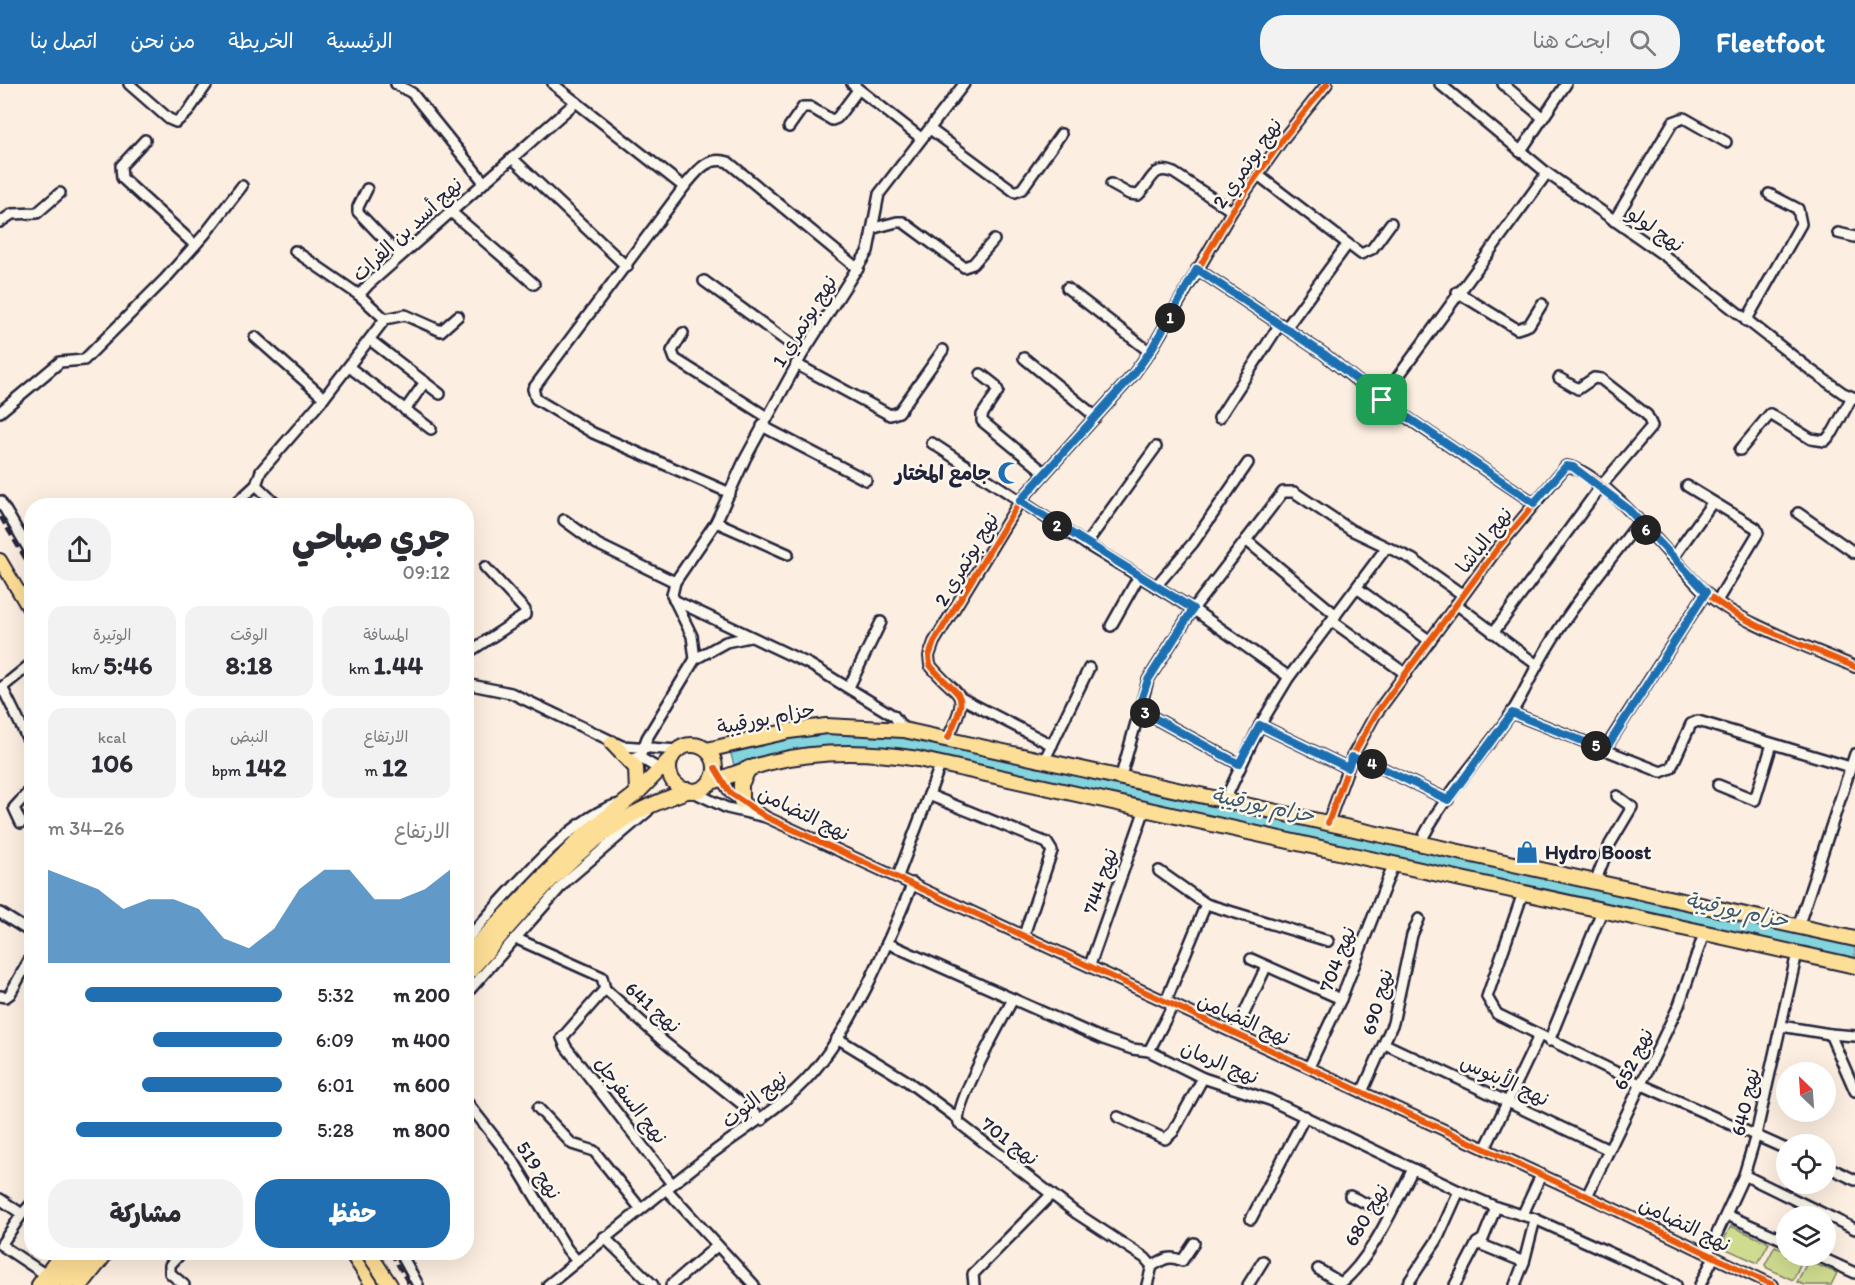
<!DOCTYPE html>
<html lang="ar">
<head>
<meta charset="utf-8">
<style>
  :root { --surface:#fff; --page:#f2f2f3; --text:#2b2b33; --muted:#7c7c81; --accent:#1f6fb2 }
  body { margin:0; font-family:Itim,"Playpen Sans Arabic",sans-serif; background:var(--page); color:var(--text); direction:rtl; height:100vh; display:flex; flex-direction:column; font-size:22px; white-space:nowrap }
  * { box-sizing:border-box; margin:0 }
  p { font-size:20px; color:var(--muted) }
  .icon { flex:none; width:33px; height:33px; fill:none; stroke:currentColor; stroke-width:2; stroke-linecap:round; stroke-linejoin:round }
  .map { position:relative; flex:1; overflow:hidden; direction:ltr }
  .side { position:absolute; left:24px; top:414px; width:450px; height:762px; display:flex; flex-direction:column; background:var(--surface); border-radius:24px; box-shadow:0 6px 24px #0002; direction:rtl }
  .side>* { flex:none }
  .needle { width:39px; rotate:335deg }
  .tools { position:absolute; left:1776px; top:978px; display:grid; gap:12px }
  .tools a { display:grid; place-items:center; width:60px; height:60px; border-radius:50%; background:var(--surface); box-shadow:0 6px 24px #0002; font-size:30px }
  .pin { position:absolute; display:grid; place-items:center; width:51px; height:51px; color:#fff; margin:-26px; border-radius:12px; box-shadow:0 3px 9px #0006 }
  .km { position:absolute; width:30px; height:30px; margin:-15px; border-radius:50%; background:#222; color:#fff; font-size:16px; line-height:30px; text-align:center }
  .round { display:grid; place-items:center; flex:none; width:63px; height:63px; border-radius:24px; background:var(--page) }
  .headline { display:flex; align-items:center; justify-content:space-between; height:102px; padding:0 24px }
  h1 { font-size:33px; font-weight:800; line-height:45px }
  .figures { display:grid; grid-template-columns:repeat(3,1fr); gap:9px; height:102px; padding:6px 24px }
  .figures div { display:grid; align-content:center; border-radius:15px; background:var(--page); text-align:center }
  .figures b { font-size:26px; font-weight:800 }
  .figures small { font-size:16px; font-weight:400 }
  .figures p { font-size:16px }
  .chart { height:168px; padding:12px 24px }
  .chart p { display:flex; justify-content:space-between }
  .chart svg { width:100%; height:108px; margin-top:6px; fill:var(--accent); opacity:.7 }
  .primary-button { display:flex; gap:12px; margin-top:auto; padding:12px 24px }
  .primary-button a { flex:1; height:69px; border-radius:24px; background:var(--accent); color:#fff; font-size:24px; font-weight:800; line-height:69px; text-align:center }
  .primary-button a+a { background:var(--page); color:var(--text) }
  ul { padding:0 24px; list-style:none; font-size:20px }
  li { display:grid; grid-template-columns:96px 72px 1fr; align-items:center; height:45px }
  li i { height:15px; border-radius:8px; background:var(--accent) }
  header { display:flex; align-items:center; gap:36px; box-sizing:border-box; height:84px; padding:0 30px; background:var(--accent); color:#fff }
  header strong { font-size:28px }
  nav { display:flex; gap:33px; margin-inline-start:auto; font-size:21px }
  .search { width:420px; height:54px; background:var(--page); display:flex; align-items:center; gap:15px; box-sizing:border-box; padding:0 21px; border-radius:24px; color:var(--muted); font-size:22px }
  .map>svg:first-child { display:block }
  .green { fill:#cfdc8f; stroke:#787f65; stroke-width:1.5 }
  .water { fill:#83d4dc; stroke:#5c8d9c; stroke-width:1.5 }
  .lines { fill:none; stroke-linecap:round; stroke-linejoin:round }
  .minor-casing { stroke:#22223b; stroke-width:14 }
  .major-casing { stroke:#22223b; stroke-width:16 }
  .highway-casing { stroke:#22223b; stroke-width:18 }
  .minor { stroke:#fbf7ec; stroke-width:9 }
  .major { stroke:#fdde96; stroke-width:12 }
  .highway { stroke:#fdde96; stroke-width:14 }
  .rail { stroke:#22223b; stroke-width:3; stroke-dasharray:9 4.5; stroke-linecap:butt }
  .cycleway-casing { stroke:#fbf7ec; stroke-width:10 }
  .cycleway { stroke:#e8590c; stroke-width:6 }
  .route-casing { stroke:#fff; stroke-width:12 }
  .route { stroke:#1f6fb2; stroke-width:8 }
  .labels { text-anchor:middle; stroke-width:5; stroke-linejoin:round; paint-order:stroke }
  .street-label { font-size:20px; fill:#22223b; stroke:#fbf7ec }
  .poi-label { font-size:20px; font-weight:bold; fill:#22223b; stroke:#fbf7ec; text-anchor:end }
  .water-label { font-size:21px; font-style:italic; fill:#3f576b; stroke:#fbf7ec }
</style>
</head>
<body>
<header>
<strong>Fleetfoot</strong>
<div class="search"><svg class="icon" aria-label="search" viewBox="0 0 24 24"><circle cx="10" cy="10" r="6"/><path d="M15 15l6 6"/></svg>ابحث هنا</div>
<nav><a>الرئيسية</a><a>الخريطة</a><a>من نحن</a><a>اتصل بنا</a></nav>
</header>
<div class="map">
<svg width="1855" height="1201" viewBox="0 0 1855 1201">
  <rect width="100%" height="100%" fill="#fceee0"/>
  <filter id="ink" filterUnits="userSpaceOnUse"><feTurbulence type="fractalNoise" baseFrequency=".0167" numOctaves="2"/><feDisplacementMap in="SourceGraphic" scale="12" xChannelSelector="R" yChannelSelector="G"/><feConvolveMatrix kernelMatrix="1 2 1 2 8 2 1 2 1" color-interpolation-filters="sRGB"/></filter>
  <g filter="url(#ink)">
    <!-- green -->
    <g class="green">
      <polygon points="1731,1142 1769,1159 1758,1179 1726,1165 1723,1158"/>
      <polygon points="1775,1162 1786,1167 1786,1172 1803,1174 1793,1196 1767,1184 1765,1181"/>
      <polygon points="1808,1177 1837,1189 1831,1201 1805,1201 1797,1198"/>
    </g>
    <!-- water -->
    <polygon class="water" points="817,648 889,649 1855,861 1855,877 984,684 796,667 734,681 730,667"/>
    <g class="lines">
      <!-- minor casing -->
      <g class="minor-casing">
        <g id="minor">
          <polyline points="129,0 169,35 176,38 187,29 207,0"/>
          <polyline points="396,0 412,9 483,97"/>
          <polyline points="553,0 684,103"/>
          <polyline points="852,0 921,54"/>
          <polyline points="1440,0 1547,89 1665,172 1812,287 1843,309 1855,314"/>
          <polyline points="1503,0 1543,34"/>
          <polyline points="789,43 803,23 810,23 832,36 837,34 858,6"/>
          <polyline points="930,45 1015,108 1022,105 1061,50"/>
          <polyline points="145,56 121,82 122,94 195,161"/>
          <polyline points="1520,68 1566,0"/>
          <polyline points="512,74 627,183"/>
          <polyline points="1258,91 1361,170 1372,165 1391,139"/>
          <path d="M1111,100L1129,110L1138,111C1151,100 1152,79 1174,89L1232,127"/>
          <polyline points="367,105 358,123 358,128 399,171"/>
          <polyline points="450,127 534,200"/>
          <polyline points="1614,137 1673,38 1684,34 1726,58"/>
          <polyline points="0,138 12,130 37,129 60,109"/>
          <polyline points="874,144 897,138 903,138 964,183 973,180 994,156"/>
          <polyline points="1838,149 1855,153"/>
          <polyline points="295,167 359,211"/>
          <polyline points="1197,185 1324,270 1381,316 1534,419"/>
          <polyline points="704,197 803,269"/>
          <polyline points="1067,204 1150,268"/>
          <polyline points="1457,208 1517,245 1529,241 1542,220"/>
          <polyline points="385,235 405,231 441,247 458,232"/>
          <polyline points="1746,237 1801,140 1798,125 1769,110"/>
          <polyline points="1286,244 1347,161"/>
          <polyline points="683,249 672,267 675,275 767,333"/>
          <polyline points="255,253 324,314"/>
          <polyline points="370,256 440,310"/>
          <polyline points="1024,274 1096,333"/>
          <polyline points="796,280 890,331 899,328 943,266"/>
          <polyline points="349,283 431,345"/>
          <polyline points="981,290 995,301 998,307 982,331 982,337 1044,388"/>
          <polyline points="1381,316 1547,89"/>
          <polyline points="405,326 425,298"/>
          <polyline points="0,328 60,278 84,276 165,195 205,150 242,102"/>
          <polyline points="1219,334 1280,240"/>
          <polyline points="762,342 866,396"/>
          <polyline points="932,359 1086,460 1193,525 1289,593"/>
          <polyline points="1740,366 1770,330 1811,355 1825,357 1833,348 1852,313"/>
          <polyline points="256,401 278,422"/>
          <polyline points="1687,402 1756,444 1758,449 1717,517"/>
          <path d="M730,409L593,349L536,315L533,305L684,103C696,89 707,71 728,78L858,185"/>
          <polyline points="0,417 32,471"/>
          <polyline points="233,422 256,401 261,387 324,314 385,235 359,211 369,200 576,18"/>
          <polyline points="1798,429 1855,469"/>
          <polyline points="564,436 597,460 675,498"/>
          <polyline points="716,438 788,470"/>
          <polyline points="1246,456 1336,531"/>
          <polyline points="1086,460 1156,363"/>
          <polyline points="1673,474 1712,419"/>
          <polyline points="1156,502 1193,459 1248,379"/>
          <polyline points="1357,504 1430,557"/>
          <polyline points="674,516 809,580 894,632 904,646"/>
          <polyline points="1456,520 1537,581"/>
          <polyline points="1332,537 1406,590"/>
          <polyline points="1111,542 1139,492"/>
          <polyline points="1493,549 1601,402 1652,342 1647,331 1601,295 1594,294 1578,305 1559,294"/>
          <polyline points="466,570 525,531 525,526 485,483"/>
          <polyline points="695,575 726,558 750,553"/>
          <polyline points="466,600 511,609 622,662 678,666"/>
          <polyline points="2,603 32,664"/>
          <polyline points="849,603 881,538"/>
          <polyline points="0,605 32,579"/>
          <polyline points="961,614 1052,661"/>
          <polyline points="1138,625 1239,680"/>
          <polyline points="1512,629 1661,688 1671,684 1691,640 1698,637 1850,683"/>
          <polyline points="1260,641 1348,684"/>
          <path d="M948,654C972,603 959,617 930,581L929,572L934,558L1020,417L1133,291L1151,266L1232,127L1283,55L1327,0"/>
          <polyline points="1605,665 1706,508"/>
          <polyline points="637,672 671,692"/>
          <polyline points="1352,673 1378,682 1448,716"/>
          <polyline points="1045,675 1089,584"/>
          <polyline points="636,684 647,654 695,575 692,552 672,511 675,498 716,438 745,375 803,269 868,167 879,110 964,0"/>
          <polyline points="715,684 730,709 766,733 1587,1112 1773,1201"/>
          <polyline points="1121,692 1148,596 1193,525 1283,408 1294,408 1351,446 1412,475 1463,511"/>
          <polyline points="1718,701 1755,716 1772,660"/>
          <polyline points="689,706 727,724 766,733"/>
          <polyline points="929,711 1047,759 1052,767 1024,851"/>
          <polyline points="1225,716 1260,641 1289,593 1386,464"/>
          <polyline points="21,739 14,724 32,704"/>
          <path d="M1328,739L1352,673L1375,631L1497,465L1566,382C1604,386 1674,479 1704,507C1739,540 1810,563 1855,583"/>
          <path d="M1420,760C1442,712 1483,672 1512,628C1522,613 1529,596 1538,580C1565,530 1605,483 1639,438"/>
          <polyline points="1159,787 1206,820 1328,857"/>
          <polyline points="898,792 941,679"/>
          <polyline points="1595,798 1610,760 1632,723 1617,712"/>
          <polyline points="1523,809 1487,913 1497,930 1640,1000 1786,1065"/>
          <polyline points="0,829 32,849"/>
          <polyline points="1798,843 1855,670"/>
          <polyline points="515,854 602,893 605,905 664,958 762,1036"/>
          <path d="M466,856C500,819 572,729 620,720"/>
          <polyline points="887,859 1103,955 1132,965 1149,967 1203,994 1270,1016 1459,1107 1496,1123 1535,1135 1657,1190 1676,1201"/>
          <polyline points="1251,875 1341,915"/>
          <polyline points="1090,881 1145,725"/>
          <polyline points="605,905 562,954 566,963 672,1100"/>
          <polyline points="466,910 566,797 648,727"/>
          <polyline points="0,912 6,913 10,910 32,871"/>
          <path d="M1013,915C1002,936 953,1022 959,1039L1076,1129L1145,1174L1152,1182"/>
          <polyline points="1166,917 1206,820"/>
          <polyline points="1781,942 1830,950"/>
          <polyline points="1235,949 1266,883"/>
          <polyline points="1855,952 1830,950 1855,1007"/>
          <polyline points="837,954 907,997 957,1034"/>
          <polyline points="1549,957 1602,827"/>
          <polyline points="1385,960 1609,1066"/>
          <polyline points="1149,967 1173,921"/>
          <polyline points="1309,983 1341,915 1394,779"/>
          <polyline points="1362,1008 1393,939 1412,851 1419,835"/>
          <polyline points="466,1017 514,1078 567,1165 577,1177"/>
          <polyline points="538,1024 572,1060 594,1067 640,1124"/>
          <polyline points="1118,1033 1165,1055 1173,1048 1203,994"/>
          <polyline points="1485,1065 1539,952"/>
          <polyline points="1826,1082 1855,1096"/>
          <polyline points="1744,1091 1855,1145"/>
          <polyline points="666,1105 754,1201"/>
          <polyline points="1350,1112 1389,1130"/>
          <polyline points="1587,1112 1679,921 1704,850"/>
          <polyline points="0,1115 22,1130 1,1161 46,1191"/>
          <polyline points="22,1130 32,1119"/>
          <polyline points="1523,1130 1541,1091"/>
          <polyline points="1727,1131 1786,1157"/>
          <polyline points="1251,1135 1305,1032"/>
          <polyline points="604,1153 653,1201"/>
          <polyline points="1477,1159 1524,1178 1535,1135"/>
          <polyline points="182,1168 170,1181 170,1189 184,1201"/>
          <polyline points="400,1168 418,1201"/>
          <polyline points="1708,1169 1744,1091 1756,1051 1797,869"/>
          <polyline points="1818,1172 1855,1189"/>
          <path d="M1152,1182C1164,1175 1169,1171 1182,1177L1194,1159"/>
          <path d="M1318,1185L1341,1199C1372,1175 1395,1119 1413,1085"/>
          <path d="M548,1201C602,1157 655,1113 711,1070C752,1039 790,1019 822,977C862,924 887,859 913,799"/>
          <polyline points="671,1201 717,1162"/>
          <polyline points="974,1201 973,1190 1051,1111"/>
          <polyline points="1147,1201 1152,1182"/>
          <polyline points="1248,1201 1263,1177"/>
          <polyline points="1407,1201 1437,1156 1459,1107"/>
          <polyline points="1455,1201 1477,1159 1483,1155 1496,1123"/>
          <polyline points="1515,1201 1524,1178"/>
          <polyline points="1700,1201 1714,1173"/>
        </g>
      </g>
      <!-- major casing -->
      <g class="major-casing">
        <g id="major">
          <polyline points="0,476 32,530"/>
          <polyline points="350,1168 372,1201"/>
        </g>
      </g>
      <!-- highway casing -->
      <g class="highway-casing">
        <g id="highway">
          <polyline points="612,659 636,684 637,709"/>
          <circle cx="692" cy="684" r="23"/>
          <polyline points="707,666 789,647 826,642 904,646 1855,855"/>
          <path d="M709,699C730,692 750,683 771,678C820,666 869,667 918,675L1855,882"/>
          <polyline points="741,717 741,700 749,684"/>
          <polyline points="466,872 585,750 637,709 671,674"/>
          <path d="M466,891C514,838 561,775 622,737C643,723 666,715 689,706"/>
          <polyline points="368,1168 390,1201"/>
          <polyline points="39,1201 63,1168"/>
          <polyline points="52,1201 78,1168"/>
          <polyline points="67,1201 94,1168"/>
          <polyline points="81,1201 107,1168"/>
        </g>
      </g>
      <!-- minor -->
      <use href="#minor" class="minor"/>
      <!-- major -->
      <use href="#major" class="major"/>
      <!-- highway -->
      <use href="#highway" class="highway"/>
      <!-- rail -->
      <g class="rail">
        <polyline points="0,433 32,487"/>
        <polyline points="390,1168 409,1201"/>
      </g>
      <!-- cycleway casing -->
      <g class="cycleway-casing">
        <g id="cycleway">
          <path d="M948,654C972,603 959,617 930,581L929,572L934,558L1020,417L1133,291L1151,266L1232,127L1283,55L1327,0"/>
          <polyline points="715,684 730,709 766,733 1587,1112 1773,1201"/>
          <path d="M1328,739L1352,673L1375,631L1497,465L1566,382C1604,386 1674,479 1704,507C1739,540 1810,563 1855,583"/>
        </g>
      </g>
      <!-- cycleway -->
      <use href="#cycleway" class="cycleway"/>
    </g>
  </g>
  <g class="lines" filter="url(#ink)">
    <!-- route casing -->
    <g class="route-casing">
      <polygon id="route" points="1197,185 1324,270 1382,316 1534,419 1566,382 1573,383 1627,424 1706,508 1605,666 1512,629 1448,716 1378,682 1352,673 1348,684 1260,641 1239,680 1138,625 1148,596 1193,525 1020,417 1133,291 1151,266"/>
    </g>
    <!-- route -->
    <use href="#route" class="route"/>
  </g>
  <!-- icons -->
  <defs>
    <g id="mosque-bare" transform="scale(1.8)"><path d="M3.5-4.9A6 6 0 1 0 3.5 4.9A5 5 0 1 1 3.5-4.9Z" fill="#1f6fb2" stroke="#fbf7ec" stroke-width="2.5" paint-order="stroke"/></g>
    <g id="shop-bare" transform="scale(1.8)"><path d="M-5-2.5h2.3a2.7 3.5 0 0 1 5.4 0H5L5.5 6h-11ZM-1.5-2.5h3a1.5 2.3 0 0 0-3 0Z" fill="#1f6fb2" stroke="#fbf7ec" stroke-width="2.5" paint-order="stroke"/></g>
  </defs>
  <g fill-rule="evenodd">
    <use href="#mosque-bare" x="1009" y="389"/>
    <use href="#shop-bare" x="1527" y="768"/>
  </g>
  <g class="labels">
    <!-- street labels -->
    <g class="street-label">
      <text transform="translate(1247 79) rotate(-55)" y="7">نهج بوتمري 2</text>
      <text transform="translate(407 145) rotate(-43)" y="7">نهج أسد بن الفرات</text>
      <text transform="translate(1656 145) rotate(35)" y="7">نهج لولو</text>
      <text transform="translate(804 237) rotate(-58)" y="7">نهج بوتمري 1</text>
      <text transform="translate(1484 456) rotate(-52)" y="7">نهج الباشا</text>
      <text transform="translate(966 475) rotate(-59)" y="7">نهج بوتمري 2</text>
      <text transform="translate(766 634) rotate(-11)" y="7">حزام بورقيبة</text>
      <text transform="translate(804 729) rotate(26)" y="7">نهج التضامن</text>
      <text transform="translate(1100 797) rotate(-71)" y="7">نهج 744</text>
      <text transform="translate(1337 875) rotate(-69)" y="7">نهج 704</text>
      <text transform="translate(1377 918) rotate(-74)" y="7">نهج 690</text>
      <text transform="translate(653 923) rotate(41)" y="7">نهج 641</text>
      <text transform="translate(1244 935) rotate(24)" y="7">نهج التضامن</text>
      <text transform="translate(1633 975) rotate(-64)" y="7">نهج 652</text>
      <text transform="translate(1220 978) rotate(23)" y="7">نهج الرمان</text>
      <text transform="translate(1505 996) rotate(25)" y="7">نهج الأبنوس</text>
      <text transform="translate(754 1015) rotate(-39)" y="7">نهج التوت</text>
      <text transform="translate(631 1016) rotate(52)" y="7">نهج السفرجل</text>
      <text transform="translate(1745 1018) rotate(-77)" y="7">نهج 640</text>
      <text transform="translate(1010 1057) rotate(37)" y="7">نهج 701</text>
      <text transform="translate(539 1086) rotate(57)" y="7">نهج 519</text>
      <text transform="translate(1366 1131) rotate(-60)" y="7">نهج 680</text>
      <text transform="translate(1685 1140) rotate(26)" y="7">نهج التضامن</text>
    </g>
    <!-- poi labels -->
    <g class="poi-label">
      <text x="991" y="396">جامع المختار</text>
      <text x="1545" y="775" text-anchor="start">Hydro Boost</text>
    </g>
    <!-- water labels -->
    <g class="water-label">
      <text transform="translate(1263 721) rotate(12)" y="7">حزام بورقيبة</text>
      <text transform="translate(1737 826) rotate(12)" y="7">حزام بورقيبة</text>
    </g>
  </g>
</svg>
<div class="tools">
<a><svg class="needle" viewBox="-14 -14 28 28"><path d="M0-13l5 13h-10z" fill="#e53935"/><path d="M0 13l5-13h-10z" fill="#7c7c81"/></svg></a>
<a><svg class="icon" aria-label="locate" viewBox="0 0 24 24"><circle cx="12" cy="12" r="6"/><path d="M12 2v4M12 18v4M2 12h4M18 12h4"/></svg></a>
<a><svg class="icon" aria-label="layers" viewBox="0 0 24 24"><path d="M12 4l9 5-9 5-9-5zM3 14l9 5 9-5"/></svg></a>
</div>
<div class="pin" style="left:1382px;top:316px;background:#1e9e55"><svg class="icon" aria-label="arrive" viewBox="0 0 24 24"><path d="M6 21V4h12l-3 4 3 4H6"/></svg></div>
<b class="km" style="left:1170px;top:234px">1</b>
<b class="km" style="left:1057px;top:442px">2</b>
<b class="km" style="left:1145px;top:629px">3</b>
<b class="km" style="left:1372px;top:680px">4</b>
<b class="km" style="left:1596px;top:662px">5</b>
<b class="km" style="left:1646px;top:446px">6</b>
<section class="side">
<div class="headline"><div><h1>جري صباحي</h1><p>09:12</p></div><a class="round"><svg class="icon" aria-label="share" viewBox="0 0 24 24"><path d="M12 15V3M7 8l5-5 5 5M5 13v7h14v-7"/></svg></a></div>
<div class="figures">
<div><p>المسافة</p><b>1.44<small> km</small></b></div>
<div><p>الوقت</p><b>8:18</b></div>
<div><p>الوتيرة</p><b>5:46<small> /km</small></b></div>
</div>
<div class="figures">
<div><p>الارتفاع</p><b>12<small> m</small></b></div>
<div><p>النبض</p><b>142<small> bpm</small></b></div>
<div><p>kcal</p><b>106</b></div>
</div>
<div class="chart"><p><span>الارتفاع</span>26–34 m</p>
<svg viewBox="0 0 160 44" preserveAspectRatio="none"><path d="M0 44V6L10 10L20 14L30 22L40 18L50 18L60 22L70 34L80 38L90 30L100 14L110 6L120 6L130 18L140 18L150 14L160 6V44z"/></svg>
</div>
<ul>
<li><b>200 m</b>5:32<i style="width:84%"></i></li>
<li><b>400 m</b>6:09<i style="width:55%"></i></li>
<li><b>600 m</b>6:01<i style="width:60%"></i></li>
<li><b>800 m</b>5:28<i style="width:88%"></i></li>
</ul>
<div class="primary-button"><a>حفظ</a><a>مشاركة</a></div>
</section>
</div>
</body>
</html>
